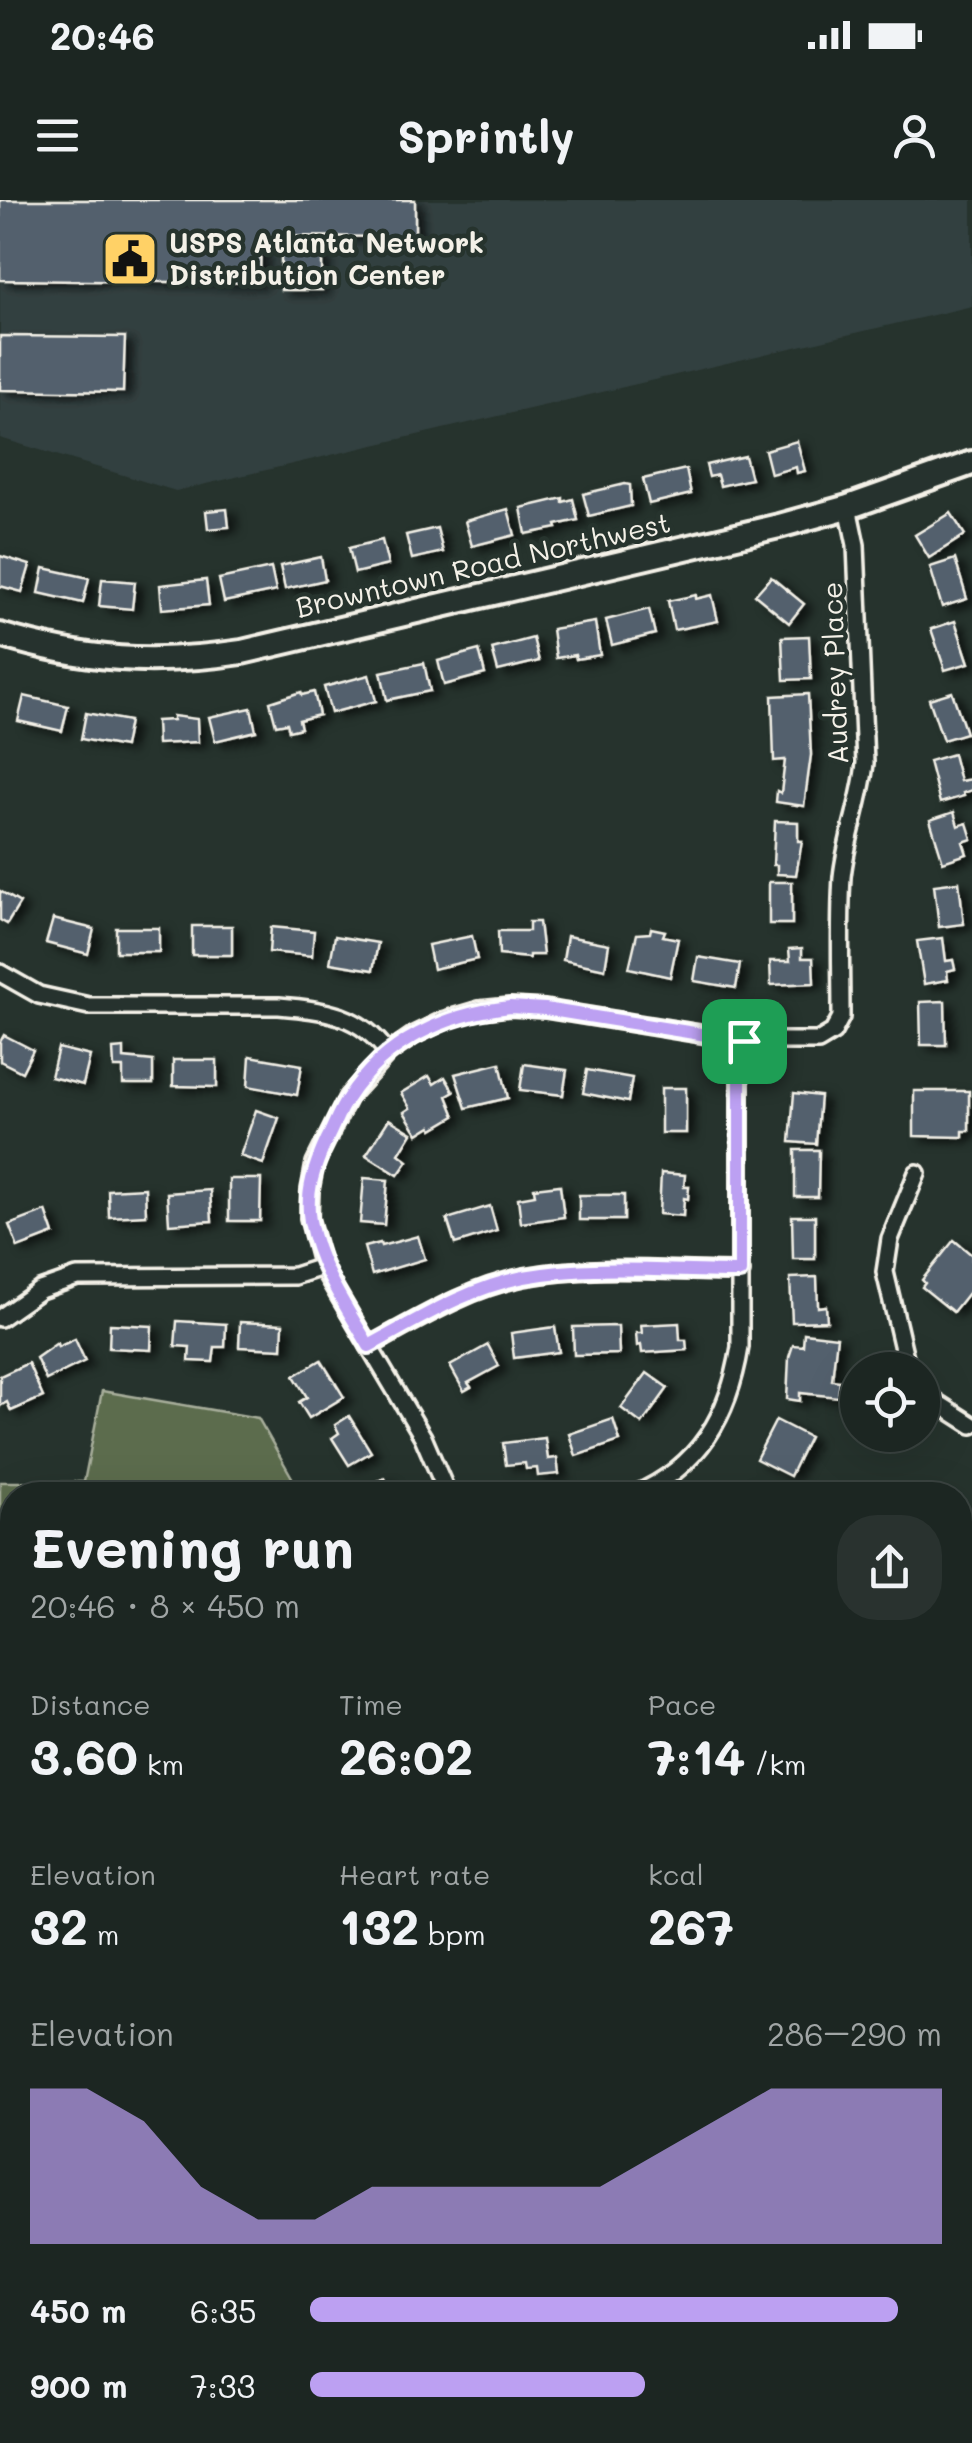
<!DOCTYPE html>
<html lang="en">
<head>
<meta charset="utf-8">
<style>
  :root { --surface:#1c2622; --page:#29322f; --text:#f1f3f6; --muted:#a0a5a5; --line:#3a4340; --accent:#bca0f2 }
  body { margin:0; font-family:Mali,sans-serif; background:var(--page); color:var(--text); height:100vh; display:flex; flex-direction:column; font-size:38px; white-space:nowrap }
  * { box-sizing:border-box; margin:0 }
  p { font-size:32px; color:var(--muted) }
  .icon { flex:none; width:55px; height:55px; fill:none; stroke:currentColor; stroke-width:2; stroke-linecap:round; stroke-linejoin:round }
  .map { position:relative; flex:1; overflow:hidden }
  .side { position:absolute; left:0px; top:1282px; width:972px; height:962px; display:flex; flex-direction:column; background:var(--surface); border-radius:40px 40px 0 0; box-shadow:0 10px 40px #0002,0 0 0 2px var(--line) }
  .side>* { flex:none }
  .controls { position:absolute; left:840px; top:1152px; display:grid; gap:20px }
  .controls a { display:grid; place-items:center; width:100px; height:100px; border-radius:50%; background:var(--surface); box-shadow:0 10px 40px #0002,0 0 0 2px var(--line); font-size:50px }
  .pin { position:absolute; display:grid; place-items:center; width:85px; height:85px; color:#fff; margin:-42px; border-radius:20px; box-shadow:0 5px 15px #0006 }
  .round { display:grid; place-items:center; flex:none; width:105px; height:105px; border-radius:40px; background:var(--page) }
  .head { display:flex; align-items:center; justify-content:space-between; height:170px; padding:0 30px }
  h1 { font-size:55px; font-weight:700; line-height:75px }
  .stats { display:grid; grid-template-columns:repeat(3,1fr); gap:15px; height:170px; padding:10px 30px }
  .stats div { display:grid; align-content:center }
  .stats b { font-size:50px; font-weight:700 }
  .stats small { font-size:28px; font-weight:400 }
  .stats p { font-size:28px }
  .chart { height:280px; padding:20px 30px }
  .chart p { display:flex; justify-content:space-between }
  .chart svg { width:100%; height:180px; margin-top:10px; fill:var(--accent); opacity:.7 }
  ul { padding:0 30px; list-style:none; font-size:32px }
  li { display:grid; grid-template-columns:160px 120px 1fr; align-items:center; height:75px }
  li i { height:25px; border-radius:12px; background:var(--accent) }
  .status { display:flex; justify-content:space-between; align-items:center; height:70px; padding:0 50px; background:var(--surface); direction:ltr }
  .status svg { height:28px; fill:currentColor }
  header { display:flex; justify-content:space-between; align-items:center; height:130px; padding:0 30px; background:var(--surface); font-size:45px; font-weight:700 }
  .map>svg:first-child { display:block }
  .built { fill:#334040 }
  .green { fill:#5b6c4e; stroke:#a8ae9b; stroke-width:2.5 }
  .building { fill:#52606d; stroke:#f4f1e8; stroke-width:2.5; filter:url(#shadow) }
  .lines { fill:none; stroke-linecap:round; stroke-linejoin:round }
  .street-casing { stroke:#f4f1e8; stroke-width:22 }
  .secondary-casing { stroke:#f4f1e8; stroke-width:30 }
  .street { stroke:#26332d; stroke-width:15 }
  .secondary { stroke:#26332d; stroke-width:22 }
  .route-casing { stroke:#fff; stroke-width:20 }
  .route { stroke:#bca0f2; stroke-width:12 }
  .labels { text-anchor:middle; stroke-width:9; stroke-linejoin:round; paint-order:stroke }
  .poi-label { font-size:28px; font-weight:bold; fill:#f4f1e8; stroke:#26332d; text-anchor:start }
  .street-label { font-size:28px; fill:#f4f1e8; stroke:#26332d }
</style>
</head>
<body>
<div class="status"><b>20:46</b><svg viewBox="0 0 49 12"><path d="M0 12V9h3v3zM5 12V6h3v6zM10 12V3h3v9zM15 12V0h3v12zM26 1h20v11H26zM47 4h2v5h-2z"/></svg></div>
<header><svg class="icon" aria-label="menu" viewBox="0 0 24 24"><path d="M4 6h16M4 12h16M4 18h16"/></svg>Sprintly<svg class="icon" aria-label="person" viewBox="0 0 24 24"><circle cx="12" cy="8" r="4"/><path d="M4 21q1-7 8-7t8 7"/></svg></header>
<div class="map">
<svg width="972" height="2243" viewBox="0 0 972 2243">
  <defs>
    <filter id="shadow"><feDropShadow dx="8" dy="4.5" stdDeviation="5" flood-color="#0009"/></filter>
  </defs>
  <rect width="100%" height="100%" fill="#26332d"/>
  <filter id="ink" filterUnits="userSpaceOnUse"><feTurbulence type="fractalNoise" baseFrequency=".01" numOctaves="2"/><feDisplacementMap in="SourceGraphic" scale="20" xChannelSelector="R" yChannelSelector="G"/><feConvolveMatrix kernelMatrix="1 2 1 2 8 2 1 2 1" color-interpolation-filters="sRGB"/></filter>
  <g filter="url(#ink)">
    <!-- built -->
    <polygon class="built" points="0,0 972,0 972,106 176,291 0,238"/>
    <!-- green -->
    <g class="green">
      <polygon points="102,1191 258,1218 302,1295 12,1295 12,2081 0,2061 0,1282 84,1282"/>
      <polygon points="65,2233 65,2232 856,2233 856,2243 69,2243"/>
    </g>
    <!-- building -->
    <g class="building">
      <polygon points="0,0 415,0 415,37 261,36 260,83 0,80"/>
      <polygon points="281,52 322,53 322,90 281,90"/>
      <polygon points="0,136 125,137 123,192 0,190"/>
      <polygon points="797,241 805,271 797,273 796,267 771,274 765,250"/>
      <polygon points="745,256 751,279 720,286 717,275 709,277 706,265"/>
      <polygon points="686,269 691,294 649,304 643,279"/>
      <polygon points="625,284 630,285 631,306 589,316 583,294"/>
      <polygon points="563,298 563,302 573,299 578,320 556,325 557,328 526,334 521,308"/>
      <polygon points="227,309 229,327 208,329 206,311"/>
      <polygon points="508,309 515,335 472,346 465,321"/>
      <polygon points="951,313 965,335 929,358 915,335"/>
      <polygon points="437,328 443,352 412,359 406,335"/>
      <polygon points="382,340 388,365 355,373 349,348"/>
      <polygon points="0,356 30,365 22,392 0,386"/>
      <polygon points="321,357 325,380 285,389 280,366"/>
      <polygon points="955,359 967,399 942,407 930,367"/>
      <polygon points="44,368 89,378 83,403 39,393"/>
      <polygon points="271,368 276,391 224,402 219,379"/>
      <polygon points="771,377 804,404 789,423 755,395"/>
      <polygon points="102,379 135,382 132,409 99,406"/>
      <polygon points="206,380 209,405 162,409 160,385"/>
      <polygon points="696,395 696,399 712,395 718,421 674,430 668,401"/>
      <polygon points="649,409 655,434 612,445 606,420"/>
      <polygon points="955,421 969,463 945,470 931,429"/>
      <polygon points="595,422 600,455 576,459 575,455 556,458 552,429"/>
      <polygon points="809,436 811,479 784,480 782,437"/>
      <polygon points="533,438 539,461 498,471 492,449"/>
      <polygon points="479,450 485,474 444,485 438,461"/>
      <polygon points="424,463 430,491 387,500 381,472"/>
      <polygon points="369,475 376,501 331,513 324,487"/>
      <polygon points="301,492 302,495 314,492 319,515 299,520 301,528 289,531 287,523 276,525 270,502"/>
      <polygon points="952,492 966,533 943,540 929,499"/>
      <polygon points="808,494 811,555 804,606 776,602 777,591 781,593 785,560 774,561 772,496"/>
      <polygon points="24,496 68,506 62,531 18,521"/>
      <polygon points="251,508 256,531 215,541 209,517"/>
      <polygon points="86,513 129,521 124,547 81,539"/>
      <polygon points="173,516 197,519 198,542 157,544 156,521 173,520"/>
      <polygon points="953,554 960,581 972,579 972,590 963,593 964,596 940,603 929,561"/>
      <polygon points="954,612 958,626 967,623 972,639 963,642 967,654 943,662 930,620"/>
      <polygon points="775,621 798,622 798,641 802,641 796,675 777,674 777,665 773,665"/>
      <rect x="769" y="682" width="23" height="42"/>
      <polygon points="959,682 964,724 939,727 934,685"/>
      <polygon points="0,691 20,703 7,724 0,720"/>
      <polygon points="53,719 94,729 88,754 46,743"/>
      <polygon points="529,722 539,722 543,755 529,755 529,758 499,755 498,731 529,731"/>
      <rect x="192" y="726" width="40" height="29"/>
      <polygon points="271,727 314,731 312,756 269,752"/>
      <rect x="116" y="728" width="43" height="24"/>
      <polygon points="651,728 665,731 663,736 678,739 670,777 629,768 637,734 650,733"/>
      <polygon points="335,736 378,743 373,770 330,763"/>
      <polygon points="472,736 477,759 433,769 428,745"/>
      <polygon points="567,736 609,744 605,769 563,760"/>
      <polygon points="943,738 946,761 953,760 955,769 947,771 948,780 924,784 917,741"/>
      <polygon points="802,748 802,758 813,758 814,783 771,785 770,761 790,761 789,749"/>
      <polygon points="698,757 740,764 736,788 694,781"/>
      <polygon points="945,801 946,845 921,845 920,802"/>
      <polygon points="4,835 33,850 22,872 0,861 0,842"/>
      <polygon points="58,848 90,856 83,885 51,877"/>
      <polygon points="124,848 124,858 153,861 153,884 123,884 123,868 114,868 113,849"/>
      <polygon points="250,856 302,865 297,895 248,886"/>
      <polygon points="173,860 217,860 217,887 173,886"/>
      <polygon points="500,863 508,898 466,908 455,874"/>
      <polygon points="524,864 567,870 563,895 520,890"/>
      <polygon points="587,870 632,878 628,902 583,893"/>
      <polygon points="429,876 434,884 445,877 454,892 447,896 455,916 433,929 431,926 418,934 404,912 410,908 401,893"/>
      <rect x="661" y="888" width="25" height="45"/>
      <polygon points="914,891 969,891 969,931 963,931 963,937 914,936"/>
      <polygon points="794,893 820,896 816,944 790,942"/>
      <polygon points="256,910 279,918 263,964 240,956"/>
      <polygon points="389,919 412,933 399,954 408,961 398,975 366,955"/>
      <polygon points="795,950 819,950 818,997 795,997"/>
      <polygon points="661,973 685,975 684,987 689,987 688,999 684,998 683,1016 659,1014"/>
      <polygon points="364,978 388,980 384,1025 360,1023"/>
      <polygon points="229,979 261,979 260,1021 229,1021"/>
      <polygon points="560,985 564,1017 521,1023 518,998 535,995 534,988"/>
      <polygon points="145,988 146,1015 109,1017 108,990"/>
      <polygon points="210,990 212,1021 169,1024 167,993"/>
      <rect x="579" y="995" width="45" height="25"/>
      <polygon points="490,1006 497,1031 455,1044 447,1019"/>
      <polygon points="46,1011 54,1034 18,1048 9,1025"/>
      <polygon points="792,1016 815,1016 815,1059 793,1059"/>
      <polygon points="418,1036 425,1059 372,1075 364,1047 380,1043 381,1046"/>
      <polygon points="954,1040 972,1055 972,1088 953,1112 922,1087 925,1083 922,1080"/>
      <polygon points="817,1077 818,1107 826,1106 827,1121 792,1122 790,1078"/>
      <polygon points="177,1121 226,1124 225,1147 215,1147 213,1162 189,1161 190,1147 175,1146"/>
      <polygon points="240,1122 283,1124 282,1149 239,1147"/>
      <polygon points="679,1123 680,1140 686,1140 687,1150 642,1153 641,1145 637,1146 636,1133 642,1133 641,1125"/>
      <polygon points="110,1124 152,1126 151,1150 109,1148"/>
      <polygon points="618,1126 619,1154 574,1155 573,1127"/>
      <polygon points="555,1127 559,1152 514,1158 511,1133"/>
      <polygon points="804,1133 837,1137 832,1180 840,1181 838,1197 800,1193 800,1201 787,1199 789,1157 793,1145 803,1146"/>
      <polygon points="75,1139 85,1161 46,1180 36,1158 57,1143 58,1147"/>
      <polygon points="488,1145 499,1166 468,1183 471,1187 464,1191 450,1166"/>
      <polygon points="321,1160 344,1197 309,1218 299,1202 307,1197 294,1176"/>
      <polygon points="28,1163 43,1197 11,1211 7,1202 0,1206 0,1176"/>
      <polygon points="647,1173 668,1188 642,1224 621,1208"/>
      <polygon points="349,1216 371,1252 349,1265 332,1238 339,1233 335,1225"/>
      <polygon points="613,1219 620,1241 576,1256 569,1234"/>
      <polygon points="776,1220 809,1237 790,1276 756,1259"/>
      <polygon points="545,1238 548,1259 557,1258 559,1274 538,1276 537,1268 526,1269 525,1263 506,1265 503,1243"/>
      <polygon points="385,1278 392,1295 365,1295 362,1287"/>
      <polygon points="748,1280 759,1292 756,1295 722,1295 729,1287 735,1293"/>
      <polygon points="966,1339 972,1366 972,1520 960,1522 960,1340"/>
      <rect x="961" y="1536" width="11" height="88"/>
      <polygon points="961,1639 972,1639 972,1799 962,1799"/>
      <polygon points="965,2097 972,2097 972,2142 960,2142 960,2104 965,2104"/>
    </g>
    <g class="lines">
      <!-- street casing -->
      <g class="street-casing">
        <g id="street">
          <path d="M0,773L39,795L89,806H279C325,810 360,814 388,853"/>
          <polyline points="0,1118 40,1090 77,1077 294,1076 322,1067"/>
          <path d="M369,1146C419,1119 468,1088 524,1077C594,1064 670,1072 741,1072"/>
          <polyline points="908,1170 885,1072 890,1039 917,973"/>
          <polyline points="922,1193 972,1225"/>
          <path d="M448,1295L423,1237L322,1067L309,1018L310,990L315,963L348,897L388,853L414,835L445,820L479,810L510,807L545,809L744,841H818L833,832L841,817C841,771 839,723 842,677C846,638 861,602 865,563L856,345L848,307"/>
          <path d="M634,1295C700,1267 729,1215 740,1147V872L744,841"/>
          <polyline points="960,1836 972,1836"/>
          <polyline points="960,1909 963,2071 972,2071"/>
        </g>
      </g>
      <!-- secondary casing -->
      <g class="secondary-casing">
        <path id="secondary" d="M0,435C86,461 154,465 242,452L779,326L848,307L972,263"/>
      </g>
      <!-- street -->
      <use href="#street" class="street"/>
      <!-- secondary -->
      <use href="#secondary" class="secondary"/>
    </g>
  </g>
  <g class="lines" filter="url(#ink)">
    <!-- route casing -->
    <g class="route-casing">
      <path id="route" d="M510,807L545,809L744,841L740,872V1072C670,1072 594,1064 524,1077C468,1088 419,1119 369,1146C345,1105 319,1068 310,1021C305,992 315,965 327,939C334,926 339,910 348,898C385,841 445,814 510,807Z"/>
    </g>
    <!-- route -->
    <use href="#route" class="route"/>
  </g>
  <!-- icons -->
  <defs>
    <g id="civic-square" transform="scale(2.875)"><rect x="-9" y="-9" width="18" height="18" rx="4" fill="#ffd166" stroke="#26332d"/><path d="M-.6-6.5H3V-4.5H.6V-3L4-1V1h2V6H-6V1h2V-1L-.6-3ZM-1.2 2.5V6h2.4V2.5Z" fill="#111"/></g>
  </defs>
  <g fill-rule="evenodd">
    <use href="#civic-square" x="130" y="59"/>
  </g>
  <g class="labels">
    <!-- poi labels -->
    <g class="poi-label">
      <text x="169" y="53">USPS Atlanta Network<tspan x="169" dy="32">Distribution Center</tspan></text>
    </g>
    <!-- street labels -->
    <g class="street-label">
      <text transform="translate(483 365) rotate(-13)" y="10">Browntown Road Northwest</text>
      <text transform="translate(835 473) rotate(-92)" y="10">Audrey Place</text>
    </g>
  </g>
</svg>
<div class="controls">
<a><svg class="icon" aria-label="locate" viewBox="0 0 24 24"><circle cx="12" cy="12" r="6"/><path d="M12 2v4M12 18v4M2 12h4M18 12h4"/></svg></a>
</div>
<div class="pin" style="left:744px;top:841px;background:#1e9e55"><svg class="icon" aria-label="arrive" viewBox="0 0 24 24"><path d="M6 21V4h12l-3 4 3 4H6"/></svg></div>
<section class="side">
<div class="head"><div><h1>Evening run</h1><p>20:46 · 8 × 450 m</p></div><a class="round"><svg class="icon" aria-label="share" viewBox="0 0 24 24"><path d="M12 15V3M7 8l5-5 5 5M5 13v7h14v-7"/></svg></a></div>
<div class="stats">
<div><p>Distance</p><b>3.60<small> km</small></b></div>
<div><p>Time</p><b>26:02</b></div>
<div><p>Pace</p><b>7:14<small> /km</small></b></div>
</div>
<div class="stats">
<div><p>Elevation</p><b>32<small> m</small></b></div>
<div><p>Heart rate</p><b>132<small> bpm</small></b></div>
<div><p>kcal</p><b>267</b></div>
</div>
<div class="chart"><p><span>Elevation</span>286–290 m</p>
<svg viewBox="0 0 160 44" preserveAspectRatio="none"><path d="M0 44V6L10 6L20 14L30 30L40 38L50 38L60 30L70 30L80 30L90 30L100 30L110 22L120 14L130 6L140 6L150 6L160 6V44z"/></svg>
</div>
<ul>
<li><b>450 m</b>6:35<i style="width:93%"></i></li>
<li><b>900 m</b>7:33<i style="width:53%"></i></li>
</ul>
</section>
</div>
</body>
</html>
